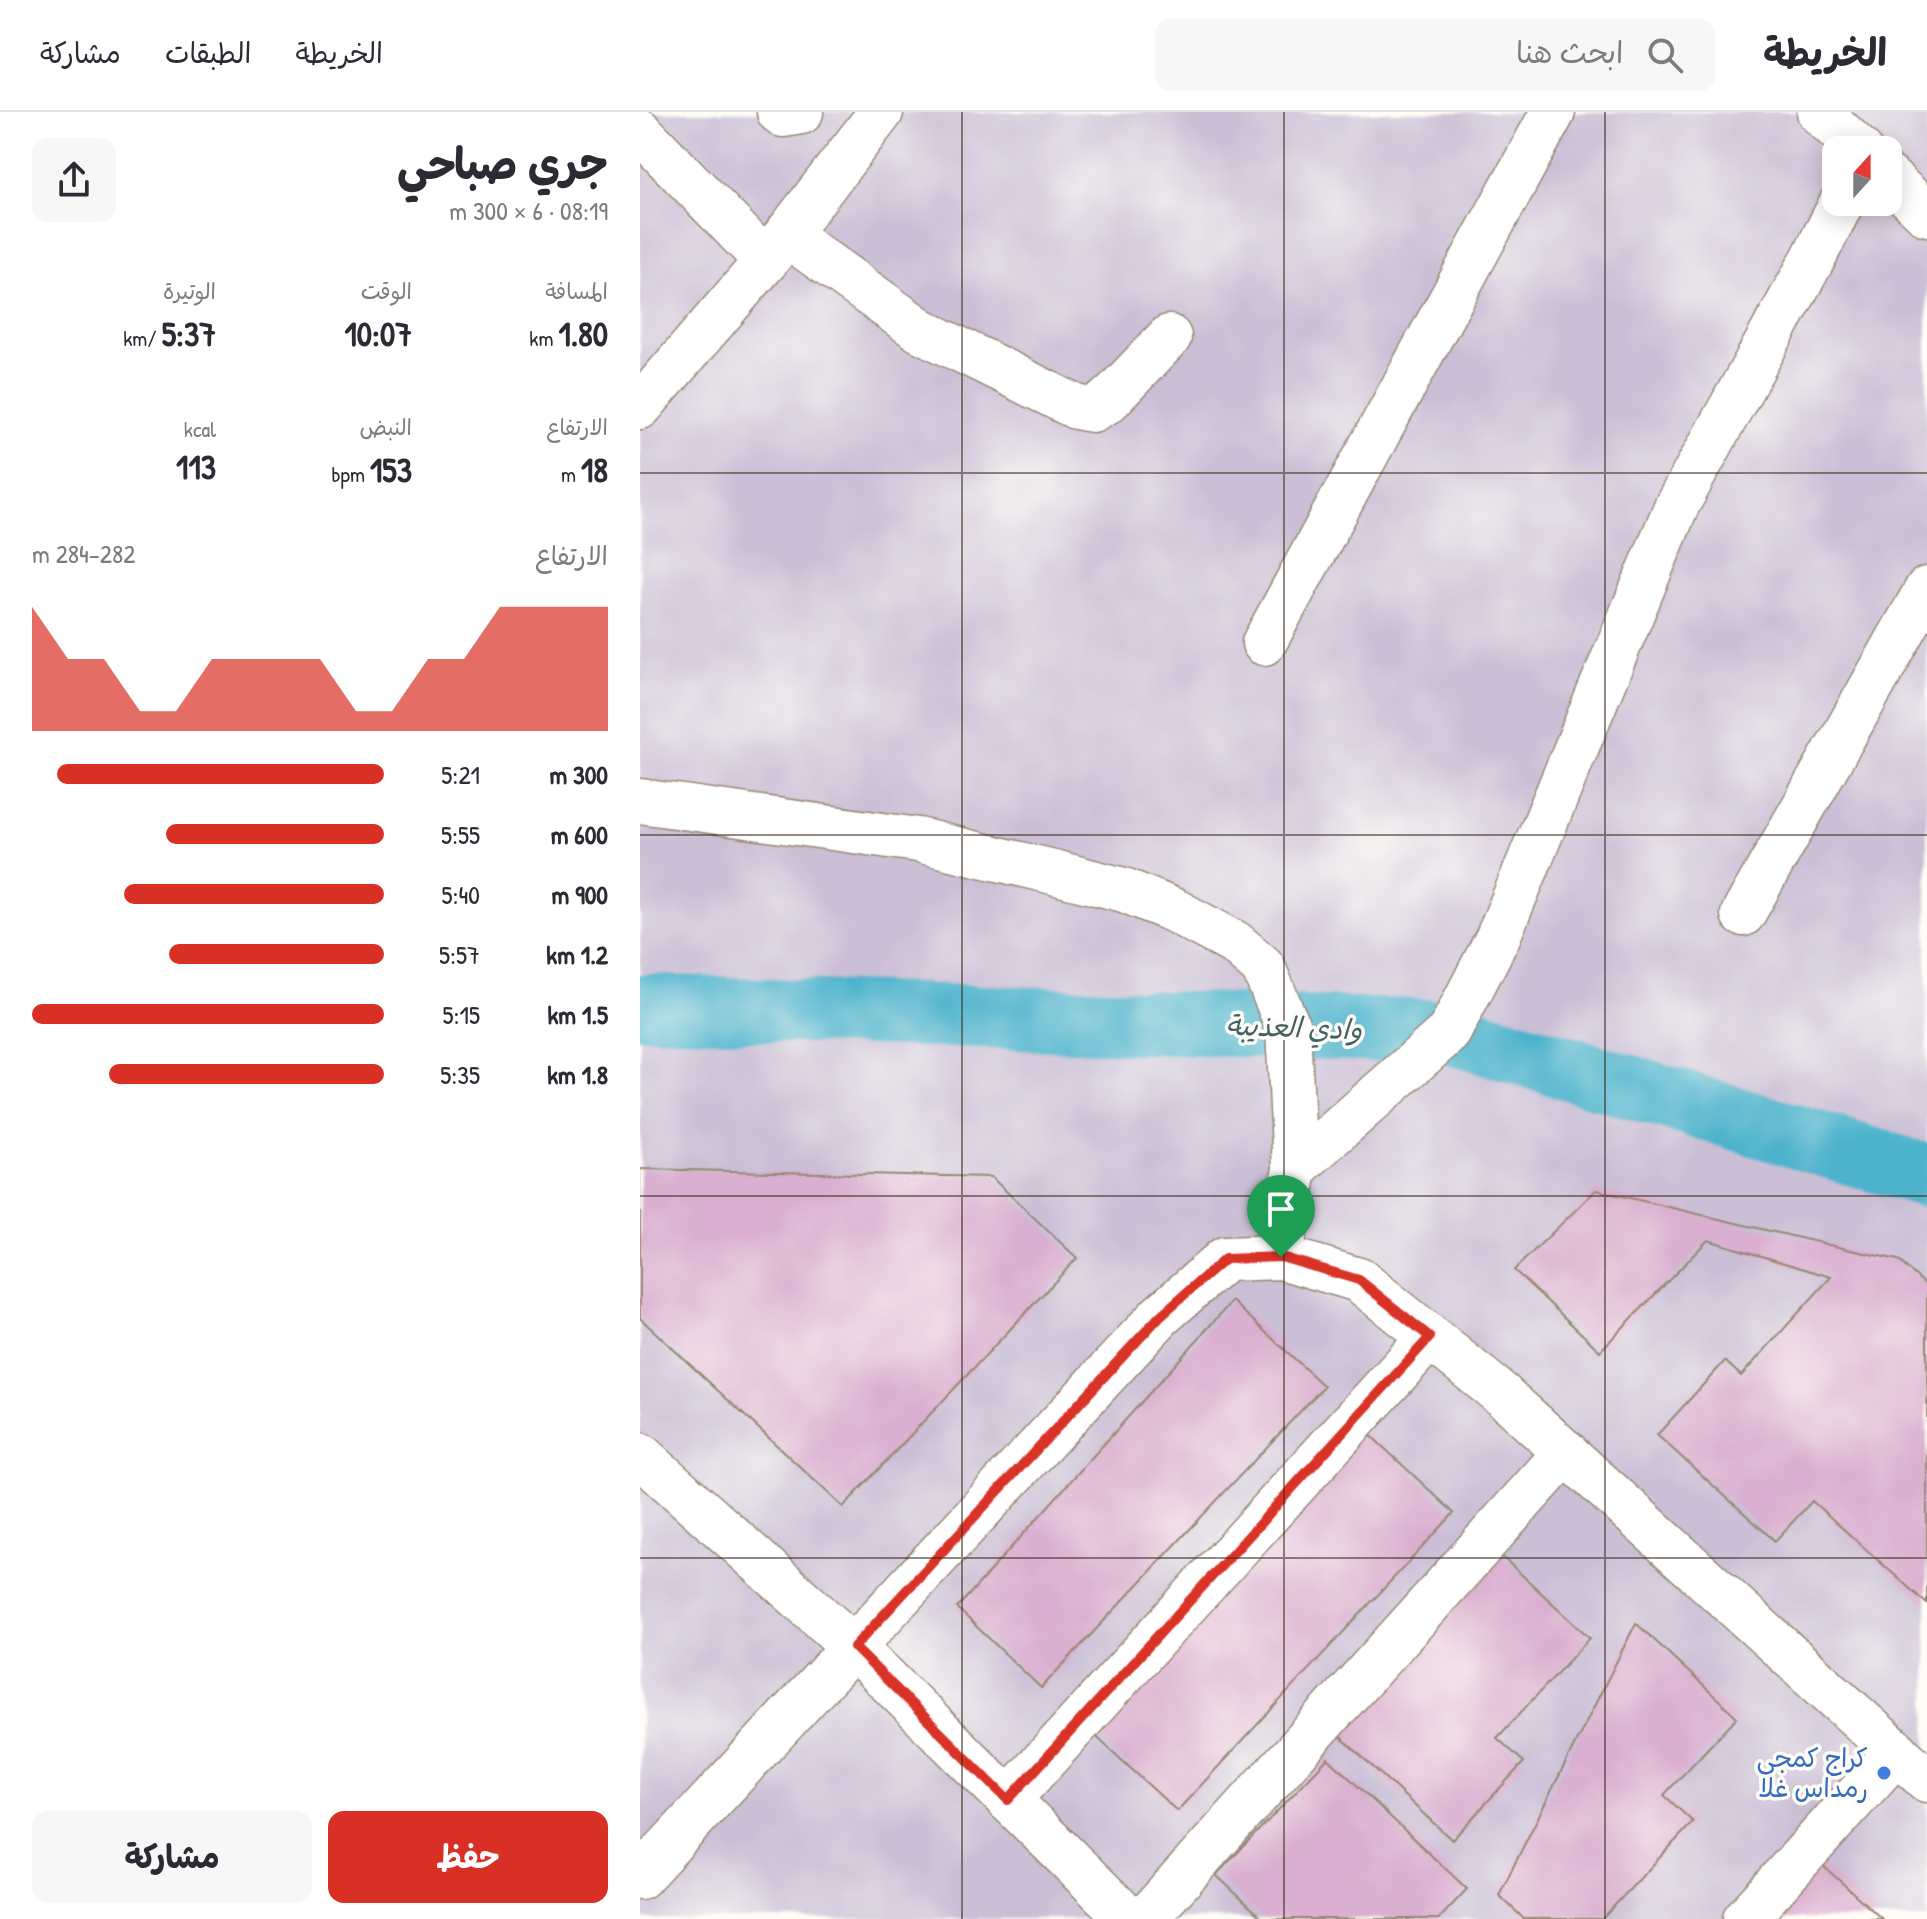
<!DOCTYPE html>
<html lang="ar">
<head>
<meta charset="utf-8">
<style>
  :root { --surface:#fff; --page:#f7f7f7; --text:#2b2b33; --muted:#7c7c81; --line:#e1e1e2; --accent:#d93025 }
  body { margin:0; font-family:"Patrick Hand","Playpen Sans Arabic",sans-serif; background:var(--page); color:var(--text); direction:rtl; height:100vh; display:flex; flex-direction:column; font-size:30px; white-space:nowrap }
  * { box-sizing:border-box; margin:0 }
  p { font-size:26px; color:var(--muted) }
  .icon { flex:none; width:44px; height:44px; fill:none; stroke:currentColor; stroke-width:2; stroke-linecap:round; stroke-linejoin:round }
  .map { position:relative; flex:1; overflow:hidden; direction:ltr }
  .side { display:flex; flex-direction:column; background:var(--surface); width:640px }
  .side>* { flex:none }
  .needle { width:52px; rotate:21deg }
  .buttons { position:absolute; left:1182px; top:24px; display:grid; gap:16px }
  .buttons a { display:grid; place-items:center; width:80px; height:80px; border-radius:16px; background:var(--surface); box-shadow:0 4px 20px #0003; font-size:40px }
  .pin { position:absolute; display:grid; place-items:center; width:68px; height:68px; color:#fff; margin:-82px -34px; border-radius:50% 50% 50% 0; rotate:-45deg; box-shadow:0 0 8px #0007 }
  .pin .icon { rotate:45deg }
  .round { display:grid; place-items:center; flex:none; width:84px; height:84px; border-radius:16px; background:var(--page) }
  .summary { display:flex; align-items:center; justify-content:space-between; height:136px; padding:0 32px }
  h1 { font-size:44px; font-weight:700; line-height:60px }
  .figures { display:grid; grid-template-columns:repeat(3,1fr); gap:12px; height:136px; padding:8px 32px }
  .figures div { display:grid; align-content:center }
  .figures b { font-size:34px; font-weight:700 }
  .figures small { font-size:22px; font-weight:400 }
  .figures p { font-size:22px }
  .chart { height:224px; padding:16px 32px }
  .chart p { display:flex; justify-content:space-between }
  .chart svg { width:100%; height:144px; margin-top:8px; fill:var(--accent); opacity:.7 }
  .button { display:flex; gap:16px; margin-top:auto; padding:16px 32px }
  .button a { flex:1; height:92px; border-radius:16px; background:var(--accent); color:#fff; font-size:32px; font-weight:700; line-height:92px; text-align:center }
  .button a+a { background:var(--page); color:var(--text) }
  ul { padding:0 32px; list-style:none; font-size:26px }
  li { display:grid; grid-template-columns:128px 96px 1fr; align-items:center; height:60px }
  li i { height:20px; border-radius:10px; background:var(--accent) }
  header { display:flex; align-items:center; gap:48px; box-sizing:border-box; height:112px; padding:0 40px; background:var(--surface); border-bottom:2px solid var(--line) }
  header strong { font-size:38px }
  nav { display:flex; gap:44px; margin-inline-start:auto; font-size:28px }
  .search { width:560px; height:72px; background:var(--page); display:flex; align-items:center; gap:20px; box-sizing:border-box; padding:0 28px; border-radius:16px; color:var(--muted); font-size:30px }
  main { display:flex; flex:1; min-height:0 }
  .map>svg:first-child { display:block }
  .industrial { fill:#cbbfd5; fill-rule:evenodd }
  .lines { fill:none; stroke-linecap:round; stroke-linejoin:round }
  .river { stroke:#4db3cc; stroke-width:64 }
  .building { fill:#daafcf }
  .minor-casing { stroke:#978876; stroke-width:47 }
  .minor { stroke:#fff; stroke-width:44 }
  .route-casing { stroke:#fff; stroke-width:16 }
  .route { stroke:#d93025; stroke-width:10 }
  .grid { fill:none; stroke:#3b2a1e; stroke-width:2; stroke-opacity:0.55 }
  .shop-dot { fill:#3f7fe0; stroke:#fdfcf7; stroke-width:3 }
  .labels { text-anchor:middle; stroke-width:7; stroke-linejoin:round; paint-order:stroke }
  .shop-label { font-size:26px; fill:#366cbe; stroke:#fdfcf7; text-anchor:end }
  .water-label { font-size:28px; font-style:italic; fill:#426164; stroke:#fdfcf7 }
</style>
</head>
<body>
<header>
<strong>الخريطة</strong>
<div class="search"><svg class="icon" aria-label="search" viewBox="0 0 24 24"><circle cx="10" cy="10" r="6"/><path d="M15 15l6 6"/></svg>ابحث هنا</div>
<nav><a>الخريطة</a><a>الطبقات</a><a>مشاركة</a></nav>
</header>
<main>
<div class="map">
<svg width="1287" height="1807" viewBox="0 0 1287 1807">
  <rect width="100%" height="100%" fill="#fdfcf7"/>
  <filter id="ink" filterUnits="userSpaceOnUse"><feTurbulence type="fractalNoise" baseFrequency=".0125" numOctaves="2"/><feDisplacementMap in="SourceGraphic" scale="16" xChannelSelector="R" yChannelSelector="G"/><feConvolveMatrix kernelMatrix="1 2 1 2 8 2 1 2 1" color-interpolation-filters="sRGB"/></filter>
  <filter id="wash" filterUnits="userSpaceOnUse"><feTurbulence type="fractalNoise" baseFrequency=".006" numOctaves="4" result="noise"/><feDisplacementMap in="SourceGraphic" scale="32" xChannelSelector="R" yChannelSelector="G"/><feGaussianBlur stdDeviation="1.8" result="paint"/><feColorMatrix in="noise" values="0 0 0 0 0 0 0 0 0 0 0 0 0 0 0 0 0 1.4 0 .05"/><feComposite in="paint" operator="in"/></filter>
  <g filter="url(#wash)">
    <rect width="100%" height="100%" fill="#f3e7cf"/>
    <!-- industrial -->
    <path class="industrial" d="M0,0H1287V1807H0ZM1196,38H1248V90H1196Z"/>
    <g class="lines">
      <!-- river -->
      <polyline class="river" points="0,894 809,920 1287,1064"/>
    </g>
    <g id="blocks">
      <!-- building -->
      <g class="building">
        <polygon points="0,1057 351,1065 437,1146 203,1395 0,1206"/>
        <polygon points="956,1078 1211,1138 1258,1148 1287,1174 1287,1492 1172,1389 1135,1429 1017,1323 1085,1249 1101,1264 1191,1165 1068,1128 960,1239 874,1158"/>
        <polygon points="592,1189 684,1274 401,1576 317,1496"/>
        <polygon points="727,1320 814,1401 537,1699 449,1618"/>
        <polygon points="858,1441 950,1526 857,1626 884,1650 812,1728 693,1618"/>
        <polygon points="996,1511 1097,1605 1024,1683 1053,1710 962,1807 884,1807 859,1783"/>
        <polygon points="688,1646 827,1777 799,1807 623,1807 576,1763"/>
        <polygon points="1180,1751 1242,1807 1130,1807"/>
      </g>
    </g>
  </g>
  <g filter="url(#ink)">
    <use href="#blocks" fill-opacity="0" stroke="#978876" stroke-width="2"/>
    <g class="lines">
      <!-- minor casing -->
      <g class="minor-casing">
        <g id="minor">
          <polyline points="139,0 143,3 161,0"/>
          <polyline points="1179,0 1220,38"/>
          <polyline points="0,19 126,149"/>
          <polyline points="1248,65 1287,102"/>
          <polyline points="147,123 280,218 436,295 452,298 468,289 529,225"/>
          <polyline points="0,295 126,149 241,0"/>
          <polyline points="624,531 913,0"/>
          <polyline points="0,689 278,728 405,758 484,778 535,799 595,831 623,855 648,915 655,1056 641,1145"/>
          <polyline points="1103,802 1287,477"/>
          <polyline points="655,1056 809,920 858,825 1036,395 1173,147 1202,90"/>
          <polyline points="0,1343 214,1535 489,1807"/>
          <polyline points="368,1688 790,1225"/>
          <polyline points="0,1765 520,1204 585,1147 641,1145 719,1168 861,1282 1287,1668"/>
          <polyline points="505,1807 926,1340"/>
          <polyline points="1105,1807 1257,1640"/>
        </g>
      </g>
      <!-- minor -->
      <use href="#minor" class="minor"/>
    </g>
  </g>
  <g class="lines" filter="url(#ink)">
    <!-- route casing -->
    <g class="route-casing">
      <polygon id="route" points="641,1145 719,1168 790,1225 368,1688 214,1535 520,1204 585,1147"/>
    </g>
    <!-- route -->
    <use href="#route" class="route"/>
  </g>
  <!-- grid -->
  <path class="grid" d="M322,0V1807M644,0V1807M965,0V1807M0,361H1287M0,723H1287M0,1084H1287M0,1446H1287"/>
  <!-- markers -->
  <circle class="shop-dot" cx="1244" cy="1661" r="8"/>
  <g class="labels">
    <!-- shop labels -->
    <g class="shop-label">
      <text x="1228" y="1655">كراج كمجي<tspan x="1228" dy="30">رمداس غلا</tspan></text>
    </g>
    <!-- water labels -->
    <g class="water-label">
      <text transform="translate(654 915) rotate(2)" y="10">وادي العذيبة</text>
    </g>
  </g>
</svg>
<div class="buttons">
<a><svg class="needle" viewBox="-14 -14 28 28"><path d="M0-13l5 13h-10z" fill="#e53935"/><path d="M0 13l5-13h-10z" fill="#7c7c81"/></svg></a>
</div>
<div class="pin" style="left:641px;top:1145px;background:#1e9e55"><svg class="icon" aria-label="arrive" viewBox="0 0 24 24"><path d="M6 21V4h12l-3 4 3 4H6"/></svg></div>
</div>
<section class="side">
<div class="summary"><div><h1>جري صباحي</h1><p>08:19 · 6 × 300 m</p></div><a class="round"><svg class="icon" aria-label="share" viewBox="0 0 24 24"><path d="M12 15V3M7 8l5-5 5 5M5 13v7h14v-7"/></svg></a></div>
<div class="figures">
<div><p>المسافة</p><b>1.80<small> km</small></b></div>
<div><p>الوقت</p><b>10:07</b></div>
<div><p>الوتيرة</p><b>5:37<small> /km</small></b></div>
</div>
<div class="figures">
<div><p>الارتفاع</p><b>18<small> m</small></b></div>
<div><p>النبض</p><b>153<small> bpm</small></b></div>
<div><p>kcal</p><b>113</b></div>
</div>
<div class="chart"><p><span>الارتفاع</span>282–284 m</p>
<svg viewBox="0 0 160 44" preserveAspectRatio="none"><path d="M0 44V6L10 22L20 22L30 38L40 38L50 22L60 22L70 22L80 22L90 38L100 38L110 22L120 22L130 6L140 6L150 6L160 6V44z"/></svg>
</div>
<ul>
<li><b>300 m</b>5:21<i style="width:93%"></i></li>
<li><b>600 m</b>5:55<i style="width:62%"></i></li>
<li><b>900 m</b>5:40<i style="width:74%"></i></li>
<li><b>1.2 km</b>5:57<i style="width:61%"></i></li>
<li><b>1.5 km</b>5:15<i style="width:100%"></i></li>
<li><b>1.8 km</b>5:35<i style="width:78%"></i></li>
</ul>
<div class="button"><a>حفظ</a><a>مشاركة</a></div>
</section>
</main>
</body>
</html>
